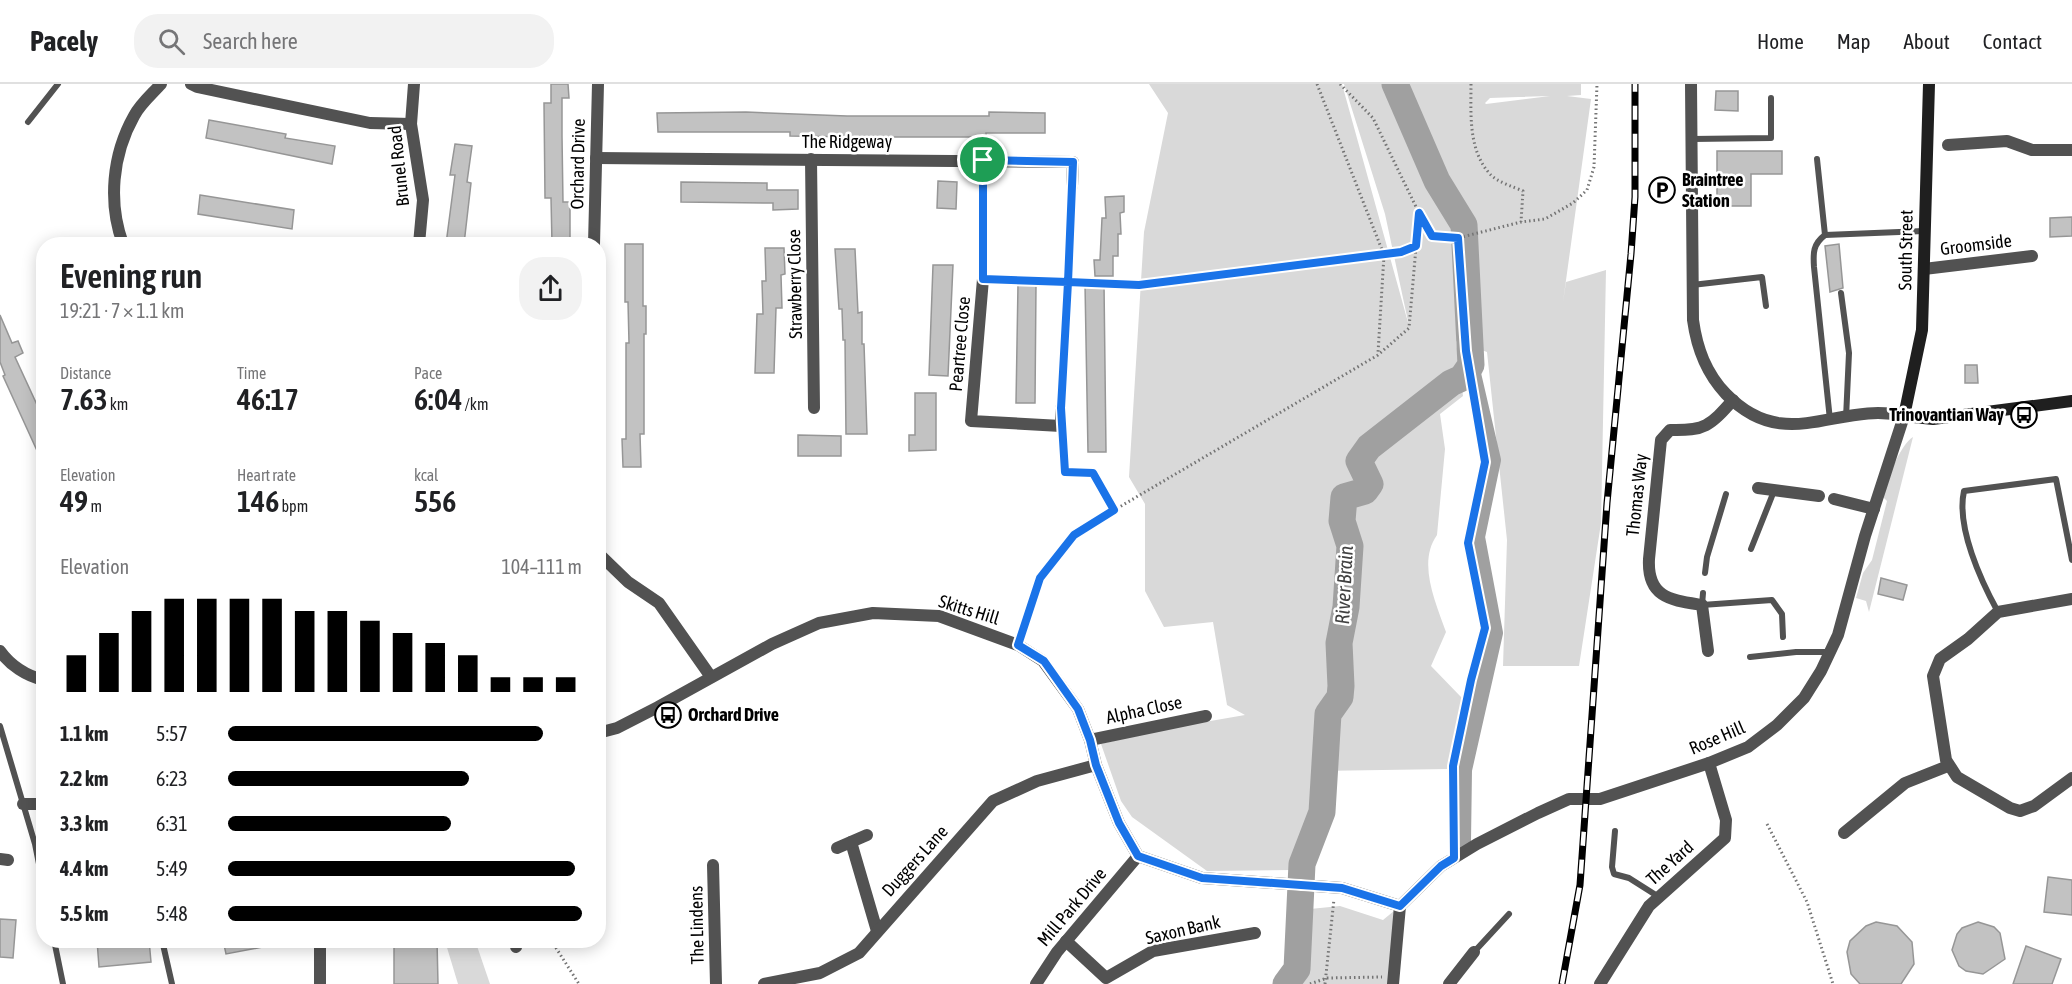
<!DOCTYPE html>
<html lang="en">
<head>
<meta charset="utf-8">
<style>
  :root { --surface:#fff; --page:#f2f2f2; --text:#202124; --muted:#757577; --line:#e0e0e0; --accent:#000 }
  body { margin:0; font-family:"Asap Condensed",sans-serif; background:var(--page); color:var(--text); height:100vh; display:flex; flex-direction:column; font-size:22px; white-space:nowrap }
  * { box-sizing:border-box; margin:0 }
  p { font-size:20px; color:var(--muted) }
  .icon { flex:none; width:33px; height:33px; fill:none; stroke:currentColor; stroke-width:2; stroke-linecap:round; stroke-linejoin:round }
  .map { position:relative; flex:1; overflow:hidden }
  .side { position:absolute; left:36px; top:153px; width:570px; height:711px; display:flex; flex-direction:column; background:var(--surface); border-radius:24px; box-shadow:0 3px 15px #0003 }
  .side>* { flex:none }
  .pin { position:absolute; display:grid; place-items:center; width:51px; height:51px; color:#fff; margin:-26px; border:3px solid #fff; border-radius:50%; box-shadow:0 2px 6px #0007 }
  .round { display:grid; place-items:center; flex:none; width:63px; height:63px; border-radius:24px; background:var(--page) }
  .overview { display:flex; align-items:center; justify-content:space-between; height:102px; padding:0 24px }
  h1 { font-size:33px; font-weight:600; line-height:45px }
  .metrics { display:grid; grid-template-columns:repeat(3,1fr); gap:9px; height:102px; padding:6px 24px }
  .metrics div { display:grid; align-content:center }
  .metrics b { font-size:30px; font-weight:600 }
  .metrics small { font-size:16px; font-weight:400 }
  .metrics p { font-size:16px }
  .chart { height:168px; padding:12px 24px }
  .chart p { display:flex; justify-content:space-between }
  .chart svg { width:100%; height:108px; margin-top:6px; stroke:var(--accent); stroke-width:6 }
  ul { padding:0 24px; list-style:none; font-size:20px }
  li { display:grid; grid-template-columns:96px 72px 1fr; align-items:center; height:45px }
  li i { height:15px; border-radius:8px; background:var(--accent) }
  header { display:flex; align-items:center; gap:36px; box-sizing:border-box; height:84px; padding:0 30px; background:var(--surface); border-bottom:2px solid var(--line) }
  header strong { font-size:28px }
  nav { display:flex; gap:33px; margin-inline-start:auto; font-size:21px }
  .search { width:420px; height:54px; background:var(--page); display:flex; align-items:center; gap:15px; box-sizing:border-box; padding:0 21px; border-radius:24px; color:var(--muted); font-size:22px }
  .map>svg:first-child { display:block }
  .green { fill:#d9d9d9; fill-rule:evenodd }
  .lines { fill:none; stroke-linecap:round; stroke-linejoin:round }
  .canal { stroke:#a0a0a0; stroke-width:16 }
  .river { stroke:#a0a0a0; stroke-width:27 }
  .building { fill:#c2c2c2; stroke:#969696; stroke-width:1.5 }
  .path { stroke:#747474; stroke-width:3; stroke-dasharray:1.5 3; stroke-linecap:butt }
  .service { stroke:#525252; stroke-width:6 }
  .minor { stroke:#525252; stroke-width:12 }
  .tertiary { stroke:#525252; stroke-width:12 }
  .secondary { stroke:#1f1f1f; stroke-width:12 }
  .rail-casing { stroke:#000; stroke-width:7 }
  .rail { stroke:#fff; stroke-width:4.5; stroke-dasharray:14; stroke-linecap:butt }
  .route-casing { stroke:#fff; stroke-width:12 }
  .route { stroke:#1a73e8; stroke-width:8 }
  .labels { text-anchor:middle; stroke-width:5; stroke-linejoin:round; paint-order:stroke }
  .street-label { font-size:18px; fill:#000; stroke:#fff }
  .poi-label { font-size:18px; font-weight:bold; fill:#000; stroke:#fff; text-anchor:start }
  .water-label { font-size:20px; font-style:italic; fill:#414141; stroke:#fff }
</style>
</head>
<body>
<header>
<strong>Pacely</strong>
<div class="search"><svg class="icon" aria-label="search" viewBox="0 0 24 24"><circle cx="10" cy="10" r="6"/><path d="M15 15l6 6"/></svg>Search here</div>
<nav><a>Home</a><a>Map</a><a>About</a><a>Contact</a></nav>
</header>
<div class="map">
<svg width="2072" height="900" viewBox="0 0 2072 900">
  <rect width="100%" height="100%" fill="#fff"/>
  <!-- green -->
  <g class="green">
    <path d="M1149,0H1342L1409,242L1385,130L1344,0H1581V11L1567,12L1591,15L1563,218L1566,198L1606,186L1601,439L1579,582H1503L1507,456L1487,268L1456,257L1463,312L1440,330L1445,365L1437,451C1417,479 1436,519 1446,548L1431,582L1462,614L1448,685L1317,687L1316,702L1292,786L1207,787L1132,733L1121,717L1101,660L1147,648L1245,631L1227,621L1213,538L1164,543L1145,507V420L1129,393L1144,148L1168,29ZM1550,12L1486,20L1485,19L1490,14Z"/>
    <path d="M1913,353L1869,528L1866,517L1856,514L1863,489L1872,476L1887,417L1883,413C1885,399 1900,361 1913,353Z"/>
    <polygon points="1340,822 1383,836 1400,822 1389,900 1287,900 1308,881 1310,825"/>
    <polygon points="445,857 479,857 477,862 490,900 458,900"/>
  </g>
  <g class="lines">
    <!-- canal -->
    <polyline class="canal" points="1463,757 1464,686 1495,549 1477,453 1493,376 1471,281"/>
    <!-- river -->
    <polyline class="river" points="1286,900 1297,885 1302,780 1322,728 1328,630 1340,613 1341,602 1339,559 1346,523 1350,462 1342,437 1344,413 1365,407 1370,400 1359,377 1369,363 1451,299 1462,294 1471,281 1464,141 1437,97 1395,0"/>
  </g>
  <!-- building -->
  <g class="building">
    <polygon points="551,0 568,0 569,14 562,14 562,52 563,118 570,118 570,160 552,160 551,114 545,114 544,19 551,19"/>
    <polygon points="1716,7 1738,7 1738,27 1715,26"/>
    <polygon points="746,28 847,32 989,32 989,28 1045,29 1045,49 986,49 986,53 854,53 790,52 790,48 658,48 657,29"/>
    <polygon points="209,36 286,50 285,54 335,62 332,80 206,54"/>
    <polygon points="455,60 472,62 467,98 471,99 464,160 446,160 455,91 450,91"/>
    <polygon points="1717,67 1782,67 1782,90 1751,90 1751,122 1717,122"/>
    <polygon points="938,97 957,98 956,125 937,124"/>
    <polygon points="681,98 767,99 767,106 798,106 798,125 773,126 773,119 681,118"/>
    <polygon points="200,111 294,126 292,145 198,130"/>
    <polygon points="1124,112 1124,128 1120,129 1121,150 1118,150 1118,172 1113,172 1113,192 1095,192 1094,176 1100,176 1102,134 1106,134 1105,113"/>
    <polygon points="2072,133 2072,152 2050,153 2050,134"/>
    <polygon points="625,160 643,160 643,222 646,222 646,250 644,250 644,350 640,350 641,383 623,383 622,355 626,355 626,259 629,259 628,218 625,218"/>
    <polygon points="1839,160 1843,204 1830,208 1825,162"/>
    <polygon points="765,164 784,164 785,190 781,191 782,224 776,224 774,289 755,289 757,230 763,230 762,197 766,197"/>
    <polygon points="835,165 855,165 858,229 862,228 862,260 864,260 867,350 846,350 845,256 843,256 842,225 839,225"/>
    <polygon points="933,181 953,181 948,292 929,291"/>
    <polygon points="1018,200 1036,200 1035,319 1016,319"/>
    <polygon points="1085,200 1104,200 1106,368 1088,368"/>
    <polygon points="0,231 12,259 18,257 23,269 15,273 44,336 44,382 3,292 5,291 0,278"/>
    <polygon points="1965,281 1977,281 1978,299 1965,299"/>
    <polygon points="915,309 936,309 936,366 909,367 909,351 915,351"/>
    <polygon points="798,351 841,352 841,372 798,372"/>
    <polygon points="1881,494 1907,501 1903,516 1878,510"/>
    <polygon points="2048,793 2072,796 2072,831 2044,828"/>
    <polygon points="0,835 16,836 13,874 0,873"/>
    <polygon points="1876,838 1897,842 1912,858 1914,880 1901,900 1860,900 1851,890 1847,868 1850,857 1866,842"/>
    <polygon points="1978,838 1994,843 2000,849 2005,875 1983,890 1966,887 1959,882 1952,866 1957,850 1962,844"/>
    <polygon points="97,856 149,856 151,878 99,883"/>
    <polygon points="223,856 262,856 263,863 226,870"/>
    <polygon points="394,856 437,856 438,900 394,900"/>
    <polygon points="2026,862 2061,875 2052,900 2013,900"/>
  </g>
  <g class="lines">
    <!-- path -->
    <g class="path">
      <polyline points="1317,0 1384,171 1378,269"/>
      <polyline points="1340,0 1373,34 1419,129"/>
      <path d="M1471,0C1471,30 1468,66 1490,90C1497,98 1514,103 1523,107L1521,138"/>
      <polyline points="1034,196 1139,201 1384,171 1416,162"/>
      <polyline points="1061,313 1072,113"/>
      <polyline points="1097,396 1114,426"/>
      <polyline points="1082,445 1378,271 1409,244 1419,129 1432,152 1458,154 1521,138 1545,135 1573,119 1587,106 1594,83 1597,0"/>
      <polyline points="1767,740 1807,818 1833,900"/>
      <polyline points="1454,760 1453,682 1471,596 1485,544 1468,459 1485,378 1466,267 1458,154"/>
      <polyline points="551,856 579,900"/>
      <polyline points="1310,900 1327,894 1382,893"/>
      <polyline points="1325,900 1334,815"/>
    </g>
    <!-- service -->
    <g class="service">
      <polyline points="28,38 58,0"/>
      <polyline points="1692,55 1771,54 1771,14"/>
      <polyline points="1817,75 1825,151"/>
      <polyline points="983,195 1026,195"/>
      <polyline points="1692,201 1762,193 1766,222"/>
      <polyline points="1841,209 1849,269 1846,334"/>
      <path d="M1830,336L1814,183C1813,169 1813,160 1825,151L1924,147"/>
      <polyline points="1061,342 1065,388 1093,389"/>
      <polyline points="1751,465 1774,407"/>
      <polyline points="1705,489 1707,473 1726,410"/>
      <polyline points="1703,509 1702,521 1772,516 1782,530 1783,553"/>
      <path d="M1998,528C1981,497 1956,443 1964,407L2056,395L2072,476"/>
      <polyline points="1018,561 1040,494 1073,451"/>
      <polyline points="1750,573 1796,568 1830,568"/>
      <polyline points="0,642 35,760 44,805"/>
      <polyline points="1615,747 1612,783 1614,790 1629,794 1659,813"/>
      <polyline points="54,856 63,900"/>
      <polyline points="162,856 172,900"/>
      <polyline points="1474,868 1509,830"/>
    </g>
    <!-- minor -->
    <g class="minor">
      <polyline points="191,0 197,3 370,39 411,40"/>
      <polyline points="414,0 411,40 423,116 419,160"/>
      <path d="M1691,0L1693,236C1697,265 1706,289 1726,310C1786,372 1839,316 1904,332"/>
      <polyline points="1948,61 2007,57 2032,66 2072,66"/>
      <polyline points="596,74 1073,78 1072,102"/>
      <polyline points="811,75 814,324"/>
      <polyline points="983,76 983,195 971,337 1061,342 1061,324"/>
      <path d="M123,160C108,119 112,71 134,32C140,20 152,10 161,0"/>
      <polyline points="594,160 598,0"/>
      <polyline points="1924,185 2032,172"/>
      <polyline points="1758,404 1819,412"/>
      <polyline points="1834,415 1874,425"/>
      <polyline points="598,469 628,498 659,519 711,593"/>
      <polyline points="2072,515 1998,528 1968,555 1940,575 1933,592 1946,676 1957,693 2010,724 2020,727 2034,722 2072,694"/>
      <path d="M1708,567L1702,521C1671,516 1647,514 1649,475L1661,356L1670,346C1705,347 1710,342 1733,316"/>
      <polyline points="1090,656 1206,632"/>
      <polyline points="23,720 44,720"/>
      <polyline points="1844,749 1905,699 1948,682"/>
      <polyline points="851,758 877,847"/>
      <polyline points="837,764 867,751"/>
      <polyline points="0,775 8,776"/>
      <polyline points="713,781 716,900"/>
      <polyline points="320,856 320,900"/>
      <polyline points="515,856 516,863"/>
      <polyline points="1066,857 1106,894 1153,867 1255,849"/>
      <polyline points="764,900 820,889 859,869 993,717 1037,697 1096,681"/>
      <polyline points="1036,900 1057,868 1138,772"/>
      <polyline points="1449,900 1474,868"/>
      <polyline points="1600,900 1649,822 1725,754 1726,736 1709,679"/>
    </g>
    <!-- tertiary -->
    <g class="tertiary">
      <path d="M0,567C10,581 26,592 44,596"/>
      <polyline points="598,649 617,644 658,623 772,560 819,539 873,529 939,532 1018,561 1043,577 1078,625 1090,656 1096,681 1119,739 1138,772 1202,794 1342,804 1400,822"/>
      <polyline points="1400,822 1441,782 1477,760 1538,729 1569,715 1600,715 1709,679 1748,663 1777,641 1804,614 1821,587 1838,551 1865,452 1904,332"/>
      <polyline points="1393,900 1400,822"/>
    </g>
    <!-- secondary -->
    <polyline class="secondary" points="1929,0 1922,246 1904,332 1933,335 2072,317"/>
    <!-- rail casing -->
    <g class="rail-casing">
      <polyline id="rail" points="1562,900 1580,801 1607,419 1631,170 1635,113 1635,0"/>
    </g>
    <!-- rail -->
    <use href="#rail" class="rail"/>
  </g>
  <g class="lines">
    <!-- route casing -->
    <g class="route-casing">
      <polyline id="route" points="983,76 983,195 1068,198 1061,324 1065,388 1093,389 1114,426 1074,451 1040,494 1018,561 1044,577 1078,625 1090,656 1096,681 1119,739 1138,772 1202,794 1342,804 1400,822 1441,782 1454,774 1453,682 1471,596 1485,544 1468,459 1485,378 1466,267 1458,154 1432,152 1419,129 1416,162 1401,168 1139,201 1068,198 1073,78 983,76"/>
    </g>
    <!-- route -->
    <use href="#route" class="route"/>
  </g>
  <!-- icons -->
  <defs>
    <g id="parking-ring" transform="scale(1.35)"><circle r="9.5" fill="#fff" stroke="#000" stroke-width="1.5"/><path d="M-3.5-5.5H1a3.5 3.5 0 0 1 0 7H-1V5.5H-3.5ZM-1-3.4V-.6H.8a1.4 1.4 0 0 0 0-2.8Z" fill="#000"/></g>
    <g id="bus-ring" transform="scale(1.35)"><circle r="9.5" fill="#fff" stroke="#000" stroke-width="1.5"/><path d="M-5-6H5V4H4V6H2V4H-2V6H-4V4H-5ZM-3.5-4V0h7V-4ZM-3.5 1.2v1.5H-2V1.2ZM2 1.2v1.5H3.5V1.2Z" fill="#000"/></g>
  </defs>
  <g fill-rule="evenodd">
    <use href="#parking-ring" x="1662" y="106"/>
    <use href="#bus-ring" x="2024" y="331"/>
    <use href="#bus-ring" x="668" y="631"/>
  </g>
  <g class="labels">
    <!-- street labels -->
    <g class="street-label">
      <text x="847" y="64">The Ridgeway</text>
      <text transform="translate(578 80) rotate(-89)" y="6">Orchard Drive</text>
      <text transform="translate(399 82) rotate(-96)" y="6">Brunel Road</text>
      <text transform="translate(1976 161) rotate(-7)" y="6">Groomside</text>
      <text transform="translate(1906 166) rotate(-89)" y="6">South Street</text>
      <text transform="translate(795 200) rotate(-91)" y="6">Strawberry Close</text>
      <text transform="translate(960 260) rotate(-85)" y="6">Peartree Close</text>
      <text transform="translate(1637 411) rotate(-84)" y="6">Thomas Way</text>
      <text transform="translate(969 526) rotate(17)" y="6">Skitts Hill</text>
      <text transform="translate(1144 626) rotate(-12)" y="6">Alpha Close</text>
      <text transform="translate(1717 654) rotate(-23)" y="6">Rose Hill</text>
      <text transform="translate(915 777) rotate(-48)" y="6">Duggers Lane</text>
      <text transform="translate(1670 779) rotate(-42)" y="6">The Yard</text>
      <text transform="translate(1072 823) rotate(-50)" y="6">Mill Park Drive</text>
      <text transform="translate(697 841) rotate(-91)" y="6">The Lindens</text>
      <text transform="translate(1183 846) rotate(-13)" y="6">Saxon Bank</text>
    </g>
    <!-- poi labels -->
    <g class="poi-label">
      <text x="1682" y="102">Braintree<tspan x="1682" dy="21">Station</tspan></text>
      <text x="2004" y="337" text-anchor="end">Trinovantian Way</text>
      <text x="688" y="637">Orchard Drive</text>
    </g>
    <!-- water labels -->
    <g class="water-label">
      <text transform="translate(1344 501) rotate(-87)" y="7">River Brain</text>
    </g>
  </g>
</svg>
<div class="pin" style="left:983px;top:76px;background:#1e9e55"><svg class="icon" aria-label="arrive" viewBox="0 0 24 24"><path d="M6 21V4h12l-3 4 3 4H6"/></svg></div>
<section class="side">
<div class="overview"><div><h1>Evening run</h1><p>19:21 · 7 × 1.1 km</p></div><a class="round"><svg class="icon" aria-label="share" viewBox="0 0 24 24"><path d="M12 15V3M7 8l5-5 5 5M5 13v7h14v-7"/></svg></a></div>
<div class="metrics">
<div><p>Distance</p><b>7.63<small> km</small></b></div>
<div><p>Time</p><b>46:17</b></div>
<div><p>Pace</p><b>6:04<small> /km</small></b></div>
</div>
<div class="metrics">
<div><p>Elevation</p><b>49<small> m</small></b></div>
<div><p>Heart rate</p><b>146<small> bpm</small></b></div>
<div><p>kcal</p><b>556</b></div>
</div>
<div class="chart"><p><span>Elevation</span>104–111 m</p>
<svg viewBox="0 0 160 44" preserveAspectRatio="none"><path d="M5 44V29M15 44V20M25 44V11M35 44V6M45 44V6M55 44V6M65 44V6M75 44V11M85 44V11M95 44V15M105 44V20M115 44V24M125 44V29M135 44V38M145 44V38M155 44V38"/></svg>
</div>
<ul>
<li><b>1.1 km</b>5:57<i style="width:89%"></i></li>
<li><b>2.2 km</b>6:23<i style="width:68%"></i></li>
<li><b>3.3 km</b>6:31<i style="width:63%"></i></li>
<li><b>4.4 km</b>5:49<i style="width:98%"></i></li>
<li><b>5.5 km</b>5:48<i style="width:100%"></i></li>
</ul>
</section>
</div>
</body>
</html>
